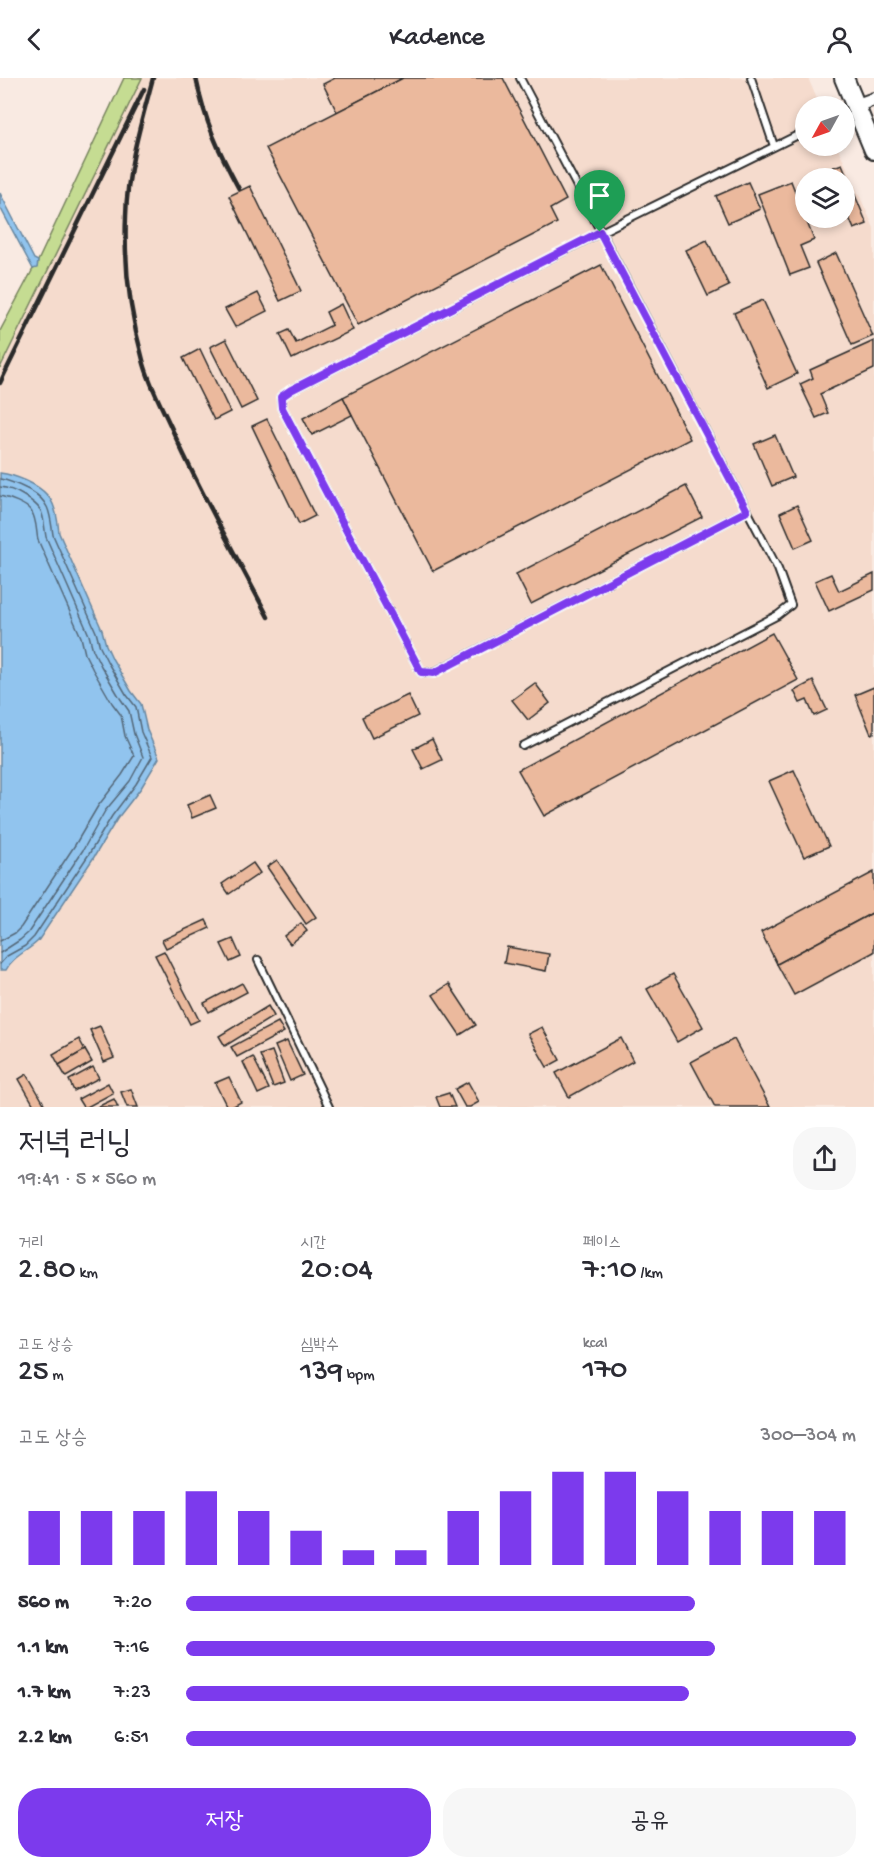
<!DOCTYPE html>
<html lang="ko">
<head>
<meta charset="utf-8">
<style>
  :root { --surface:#fff; --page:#f7f7f7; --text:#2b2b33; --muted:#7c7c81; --accent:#7c3aed }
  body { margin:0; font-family:"Gochi Hand","Poor Story",sans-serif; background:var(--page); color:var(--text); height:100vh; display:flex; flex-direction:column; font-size:22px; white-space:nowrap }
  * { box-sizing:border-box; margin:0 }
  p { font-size:20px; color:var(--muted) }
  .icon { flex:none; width:33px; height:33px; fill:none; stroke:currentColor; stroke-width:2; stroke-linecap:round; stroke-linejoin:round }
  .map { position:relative; height:1029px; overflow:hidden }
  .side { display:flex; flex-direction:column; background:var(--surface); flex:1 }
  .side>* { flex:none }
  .needle { width:39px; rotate:230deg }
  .fabs { position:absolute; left:795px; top:18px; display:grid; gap:12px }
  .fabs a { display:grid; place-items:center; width:60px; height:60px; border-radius:50%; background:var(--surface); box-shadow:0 3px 9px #0003; font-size:30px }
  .pin { position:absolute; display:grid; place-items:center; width:51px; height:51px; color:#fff; margin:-62px -26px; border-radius:50% 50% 50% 0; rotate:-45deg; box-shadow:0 0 6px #0007 }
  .pin .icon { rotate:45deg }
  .round { display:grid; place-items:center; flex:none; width:63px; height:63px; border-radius:24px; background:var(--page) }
  .summary { display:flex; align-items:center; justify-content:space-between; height:102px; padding:0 18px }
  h1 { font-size:33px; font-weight:600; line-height:45px }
  .metrics { display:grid; grid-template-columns:repeat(3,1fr); gap:9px; height:102px; padding:6px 18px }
  .metrics div { display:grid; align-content:center }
  .metrics b { font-size:30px; font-weight:600 }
  .metrics small { font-size:16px; font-weight:400 }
  .metrics p { font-size:16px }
  .chart { height:168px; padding:12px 18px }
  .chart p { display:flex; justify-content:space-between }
  .chart svg { width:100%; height:108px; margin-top:6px; stroke:var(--accent); stroke-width:6 }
  .button { display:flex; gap:12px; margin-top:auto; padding:12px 18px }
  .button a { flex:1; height:69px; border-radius:24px; background:var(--accent); color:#fff; font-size:24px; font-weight:600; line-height:69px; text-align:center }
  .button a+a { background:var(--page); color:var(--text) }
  ul { padding:0 18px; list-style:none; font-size:20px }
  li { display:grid; grid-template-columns:96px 72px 1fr; align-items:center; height:45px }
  li i { height:15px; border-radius:8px; background:var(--accent) }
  header { display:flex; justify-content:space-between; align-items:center; height:78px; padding:0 18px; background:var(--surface); font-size:27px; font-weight:600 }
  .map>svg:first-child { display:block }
  .built { fill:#f5dbcd; fill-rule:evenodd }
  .green { fill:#c5dc92; stroke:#78845e; stroke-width:1.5 }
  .water { fill:#91c4ee; stroke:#6887a0; stroke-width:1.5 }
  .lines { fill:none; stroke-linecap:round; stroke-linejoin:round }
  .shore { stroke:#546879; stroke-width:1.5 }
  .building { fill:#ebb99d; stroke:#2b2b2b; stroke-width:1.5 }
  .service-casing { stroke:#2b2b2b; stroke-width:10 }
  .minor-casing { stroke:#2b2b2b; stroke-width:16 }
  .secondary-casing { stroke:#2b2b2b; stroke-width:22 }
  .service { stroke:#fff; stroke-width:6 }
  .minor { stroke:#fff; stroke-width:12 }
  .secondary { stroke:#fff; stroke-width:18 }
  .rail { stroke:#2b2b2b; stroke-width:4.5 }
  .route-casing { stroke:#fff; stroke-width:12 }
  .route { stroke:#7c3aed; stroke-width:8 }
</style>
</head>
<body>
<header><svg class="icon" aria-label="back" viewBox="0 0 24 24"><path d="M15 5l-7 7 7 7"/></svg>Kadence<svg class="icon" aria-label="person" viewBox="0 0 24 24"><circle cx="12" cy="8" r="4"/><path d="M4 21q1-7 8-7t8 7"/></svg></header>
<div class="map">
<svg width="874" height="1029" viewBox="0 0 874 1029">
  <rect width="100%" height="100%" fill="#f9eae2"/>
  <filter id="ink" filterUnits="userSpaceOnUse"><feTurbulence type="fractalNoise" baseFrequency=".0167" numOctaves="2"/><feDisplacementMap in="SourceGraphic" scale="12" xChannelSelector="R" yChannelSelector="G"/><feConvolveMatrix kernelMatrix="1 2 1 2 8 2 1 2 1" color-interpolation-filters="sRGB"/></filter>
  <g filter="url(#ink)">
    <!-- built -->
    <path class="built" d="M142,0H808L820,28H806V68H837L874,150V1029H0V291ZM806,100H844V140H806Z"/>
    <!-- green -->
    <polygon class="green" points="124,0 142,0 0,290 0,253 33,191 37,189 38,183"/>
    <!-- water -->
    <g class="water">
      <polygon points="0,115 34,181 38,183 37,190 33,191 0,129"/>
      <path d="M0,395C15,397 38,406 48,418C56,427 58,443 59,455L102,552L106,567L113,582L131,613L141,626L147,652L159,680L141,710L117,741L94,779L38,863C28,873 12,879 6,892H0Z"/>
    </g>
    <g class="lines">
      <!-- shore -->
      <g class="shore">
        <path d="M0,401C12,403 21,408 31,413C50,424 50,436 53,457L96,554L100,569L108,585L126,616L136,629L141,654L152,679L136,706L112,738L89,776L34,859L25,868L7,878L0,886"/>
        <path d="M0,409C9,410 16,413 24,418C46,432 42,435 46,459L89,557L93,572L101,588L120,620L129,633L134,656L143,679L130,703L105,733L83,772L28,855L20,862L0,875"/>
        <path d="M0,418C9,420 26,426 31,433C37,441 36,453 38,462L81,559L85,576L93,592L112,625L121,637L125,658L134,678L122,697L98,728L75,767L21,849L15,855L0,863"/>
      </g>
    </g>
    <!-- building -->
    <g class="building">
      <polygon points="335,0 403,0 337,34 323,6"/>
      <polygon points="403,0 503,0 566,122 550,131 557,145 358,247 266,70"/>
      <polygon points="842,86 867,146 854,151 844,128 844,100 833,100 829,91"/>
      <polygon points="791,103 814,162 800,168 809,190 790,197 758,116"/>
      <polygon points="748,104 760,131 728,145 716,118"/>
      <polygon points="250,108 301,213 280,223 229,118"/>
      <polygon points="707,162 729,208 708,218 686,172"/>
      <polygon points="836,175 873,258 852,267 816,185"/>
      <polygon points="601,187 690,361 433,493 343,319"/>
      <polygon points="258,215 267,233 235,249 225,231"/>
      <polygon points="763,222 797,296 768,310 734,235"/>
      <polygon points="341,226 353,252 292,281 280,256 289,252 296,265 332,247 326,234"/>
      <polygon points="226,261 257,323 241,331 210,269"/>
      <polygon points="874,263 874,291 820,316 828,335 816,340 800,306 813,300 810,292"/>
      <polygon points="200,271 230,334 214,342 183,280"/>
      <polygon points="343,319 352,337 312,357 303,340"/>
      <polygon points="267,341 315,438 299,446 252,348"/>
      <polygon points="775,357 793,399 772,408 754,366"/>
      <polygon points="686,408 702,439 531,526 516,496"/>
      <polygon points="797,427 813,462 795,470 780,435"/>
      <polygon points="831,496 839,513 874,496 874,512 829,533 815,503"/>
      <polygon points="772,555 798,602 544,738 518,692"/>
      <polygon points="813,603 827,632 814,638 807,622 800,625 794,613"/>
      <polygon points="535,605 550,625 528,642 512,622"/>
      <polygon points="874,609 874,655 871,656 855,617"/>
      <polygon points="408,617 418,638 372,660 362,639"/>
      <polygon points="432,661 442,682 423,691 413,671"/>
      <polygon points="794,692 829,768 804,779 769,703"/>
      <polygon points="210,717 216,730 192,740 187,727"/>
      <polygon points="277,782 316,839 306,846 267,789"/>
      <polygon points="253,785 260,795 229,816 222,806"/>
      <polygon points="874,794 874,834 777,886 761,854"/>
      <polygon points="874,834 874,874 794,917 777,886"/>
      <polygon points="206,842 210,850 166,870 162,862"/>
      <polygon points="301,845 307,853 290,866 284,858"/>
      <polygon points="233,861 241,879 230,884 221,866"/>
      <polygon points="507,869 549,876 546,893 504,885"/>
      <polygon points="164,873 199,942 190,946 155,877"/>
      <polygon points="673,896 703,949 677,964 647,911"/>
      <polygon points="242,905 247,914 209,934 204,925"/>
      <polygon points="449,906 476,947 460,957 433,917"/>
      <polygon points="268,928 274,938 225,968 219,958"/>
      <polygon points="278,944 284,954 237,979 231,969"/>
      <polygon points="100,948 114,980 104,984 90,952"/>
      <polygon points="542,949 560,982 547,989 528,956"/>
      <polygon points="621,960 633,983 569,1019 556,995"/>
      <polygon points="79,961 85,972 59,987 53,976"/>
      <polygon points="734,961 770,1029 715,1029 691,984"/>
      <polygon points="287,963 303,997 290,1003 275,968"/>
      <polygon points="85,972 92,984 66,999 59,987"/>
      <polygon points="272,973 284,1005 273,1009 260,977"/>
      <polygon points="253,979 269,1011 258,1016 243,984"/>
      <polygon points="93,989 99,1000 74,1013 69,1002"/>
      <polygon points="27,996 46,1029 35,1029 19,1001"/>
      <polygon points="229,999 241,1024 232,1029 227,1029 215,1005"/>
      <polygon points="468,1004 479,1024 470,1029 465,1029 455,1011"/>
      <polygon points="108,1005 113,1015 87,1029 83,1029 78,1021"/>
      <polygon points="131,1011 138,1029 127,1029 121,1014"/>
      <polygon points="449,1015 455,1029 440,1029 436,1019"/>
      <polygon points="114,1021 118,1029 97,1029"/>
    </g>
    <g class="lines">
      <!-- service casing -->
      <g class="service-casing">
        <g id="service">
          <polyline points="520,0 778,491 791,527 778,537 523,668"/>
          <polyline points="751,0 774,68"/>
          <polyline points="747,433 433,595 421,594 282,330 281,319 291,312 601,154 806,53"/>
          <polyline points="258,882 329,1029"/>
        </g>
      </g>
      <!-- minor casing -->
      <g class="minor-casing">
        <polyline id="minor" points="855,28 874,21"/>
      </g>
      <!-- secondary casing -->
      <g class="secondary-casing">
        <polyline id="secondary" points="844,0 874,72"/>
      </g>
      <!-- service -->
      <use href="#service" class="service"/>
      <!-- minor -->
      <use href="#minor" class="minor"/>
      <!-- secondary -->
      <use href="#secondary" class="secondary"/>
      <!-- rail -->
      <g class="rail">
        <path d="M153,0C141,45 127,91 126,138C124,186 130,236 143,282C149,306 161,327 171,349C200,414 235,476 268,539"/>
        <path d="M196,0C205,44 218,72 239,111"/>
        <polyline points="0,305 144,11"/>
      </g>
    </g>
  </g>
  <g class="lines" filter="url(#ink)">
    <!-- route casing -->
    <g class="route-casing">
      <polygon id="route" points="600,154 747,433 434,595 421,594 282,330 281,319 291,312"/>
    </g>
    <!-- route -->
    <use href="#route" class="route"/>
  </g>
</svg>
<div class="fabs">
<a><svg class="needle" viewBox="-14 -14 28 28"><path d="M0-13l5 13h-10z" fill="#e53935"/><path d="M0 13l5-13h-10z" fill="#7c7c81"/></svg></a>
<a><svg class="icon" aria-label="layers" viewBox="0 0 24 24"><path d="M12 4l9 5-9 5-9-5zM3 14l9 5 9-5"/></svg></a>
</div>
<div class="pin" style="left:600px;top:154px;background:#1e9e55"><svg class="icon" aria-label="arrive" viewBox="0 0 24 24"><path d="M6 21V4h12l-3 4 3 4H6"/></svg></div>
</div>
<section class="side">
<div class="summary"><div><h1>저녁 러닝</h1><p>19:41 · 5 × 560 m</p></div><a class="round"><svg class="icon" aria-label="share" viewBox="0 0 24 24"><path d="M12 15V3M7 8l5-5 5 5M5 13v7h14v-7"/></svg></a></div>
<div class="metrics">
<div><p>거리</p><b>2.80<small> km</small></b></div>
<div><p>시간</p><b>20:04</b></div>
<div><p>페이스</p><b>7:10<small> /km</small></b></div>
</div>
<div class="metrics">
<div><p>고도 상승</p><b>25<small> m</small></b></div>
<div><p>심박수</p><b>139<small> bpm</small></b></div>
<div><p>kcal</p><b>170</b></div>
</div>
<div class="chart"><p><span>고도 상승</span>300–304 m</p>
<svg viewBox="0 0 160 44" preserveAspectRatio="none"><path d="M5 44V22M15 44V22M25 44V22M35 44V14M45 44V22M55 44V30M65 44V38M75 44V38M85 44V22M95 44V14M105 44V6M115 44V6M125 44V14M135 44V22M145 44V22M155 44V22"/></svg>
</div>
<ul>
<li><b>560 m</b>7:20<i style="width:76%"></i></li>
<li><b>1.1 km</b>7:16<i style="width:79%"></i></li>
<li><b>1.7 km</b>7:23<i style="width:75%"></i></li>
<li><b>2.2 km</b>6:51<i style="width:100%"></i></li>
</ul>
<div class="button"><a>저장</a><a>공유</a></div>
</section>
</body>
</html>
